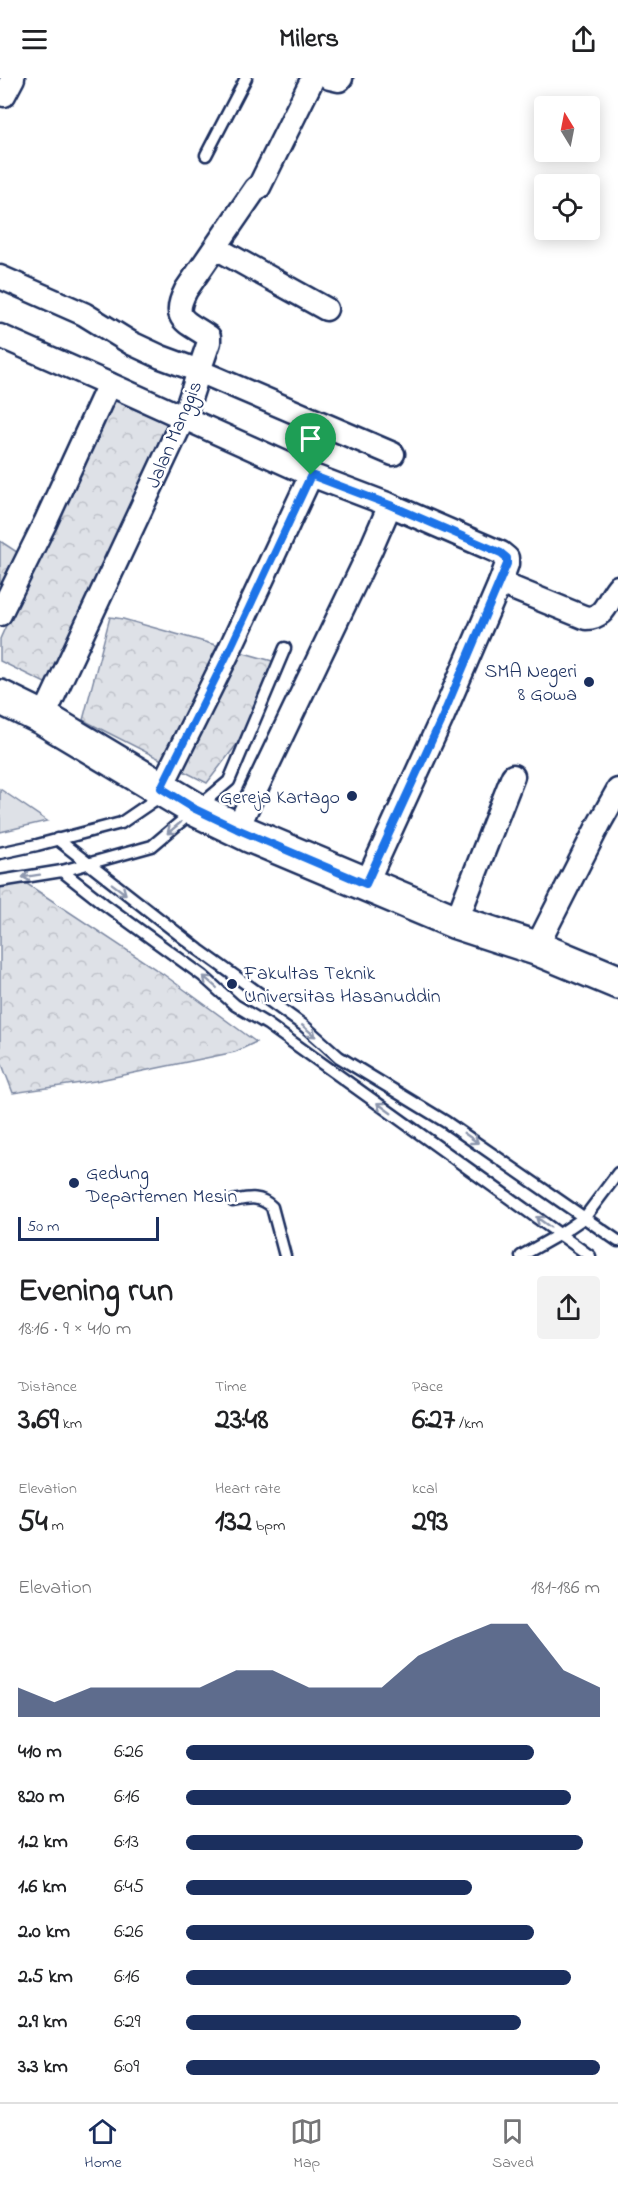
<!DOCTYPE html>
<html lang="en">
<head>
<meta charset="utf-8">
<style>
  :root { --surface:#fff; --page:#f2f2f2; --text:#202124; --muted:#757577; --line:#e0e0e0; --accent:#1b2f5e }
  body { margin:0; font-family:"Indie Flower",sans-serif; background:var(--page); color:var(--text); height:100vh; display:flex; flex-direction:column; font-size:22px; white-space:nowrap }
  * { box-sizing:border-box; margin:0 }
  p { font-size:20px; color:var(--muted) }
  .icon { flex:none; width:33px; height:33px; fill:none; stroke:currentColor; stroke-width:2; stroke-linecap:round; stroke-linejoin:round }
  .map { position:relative; height:1178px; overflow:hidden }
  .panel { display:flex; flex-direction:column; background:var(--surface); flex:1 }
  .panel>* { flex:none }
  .needle { width:39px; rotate:350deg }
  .tools { position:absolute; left:534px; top:18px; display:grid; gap:12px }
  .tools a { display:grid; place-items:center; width:66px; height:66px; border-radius:6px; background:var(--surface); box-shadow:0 3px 15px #0003; font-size:30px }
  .scale { position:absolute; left:18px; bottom:15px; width:141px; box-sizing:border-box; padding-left:6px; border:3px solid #1b2f5e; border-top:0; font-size:16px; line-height:21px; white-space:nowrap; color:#1b2f5e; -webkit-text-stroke:4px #fff; paint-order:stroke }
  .pin { position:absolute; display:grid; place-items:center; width:51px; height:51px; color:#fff; margin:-62px -26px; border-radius:50% 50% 50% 0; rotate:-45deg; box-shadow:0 0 6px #0007 }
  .pin .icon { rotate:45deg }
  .round { display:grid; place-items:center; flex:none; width:63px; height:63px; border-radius:6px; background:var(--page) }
  .summary { display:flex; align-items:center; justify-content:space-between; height:102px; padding:0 18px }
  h1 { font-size:33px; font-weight:700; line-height:45px }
  .stats { display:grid; grid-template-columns:repeat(3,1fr); gap:9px; height:102px; padding:6px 18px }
  .stats div { display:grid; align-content:center }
  .stats b { font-size:30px; font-weight:700 }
  .stats small { font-size:16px; font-weight:400 }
  .stats p { font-size:16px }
  .chart { height:168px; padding:12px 18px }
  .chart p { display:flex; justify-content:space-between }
  .chart svg { width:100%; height:108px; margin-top:6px; fill:var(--accent); opacity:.7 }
  ul { padding:0 18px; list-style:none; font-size:20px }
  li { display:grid; grid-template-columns:96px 72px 1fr; align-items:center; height:45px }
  li i { height:15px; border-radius:8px; background:var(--accent) }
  header { display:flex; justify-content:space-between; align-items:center; height:78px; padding:0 18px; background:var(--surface); font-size:27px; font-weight:700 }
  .dock { display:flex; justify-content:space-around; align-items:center; height:84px; border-top:2px solid var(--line); background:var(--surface); font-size:16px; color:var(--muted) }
  .dock a { display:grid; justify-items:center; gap:3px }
  .dock .selected { color:var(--accent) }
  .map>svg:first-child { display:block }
  .grass { fill:#dee1e7; stroke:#7c88a2; stroke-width:1.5 }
  .park { fill:url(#park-crowns); stroke:#7c88a2; stroke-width:1.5 }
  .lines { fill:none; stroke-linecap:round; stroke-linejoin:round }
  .service-casing { stroke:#1b2f5e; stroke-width:15 }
  .minor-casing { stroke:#1b2f5e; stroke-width:27 }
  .primary-casing { stroke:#1b2f5e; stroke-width:38 }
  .service { stroke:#fff; stroke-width:10 }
  .minor { stroke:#fff; stroke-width:22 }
  .primary { stroke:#fff; stroke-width:33 }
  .oneway { stroke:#8d97ae }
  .route-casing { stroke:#fff; stroke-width:12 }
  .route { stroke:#1a73e8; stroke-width:8 }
  .poi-dot { fill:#1b2f5e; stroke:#fff; stroke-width:2 }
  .labels { text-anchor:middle; stroke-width:5; stroke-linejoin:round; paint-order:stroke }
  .street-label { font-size:20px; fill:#1b2f5e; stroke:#fff }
  .poi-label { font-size:20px; fill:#1b2f5e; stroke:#fff; text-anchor:end }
</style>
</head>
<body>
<header><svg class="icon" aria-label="menu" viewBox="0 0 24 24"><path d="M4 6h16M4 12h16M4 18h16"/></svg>Milers<svg class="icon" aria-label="share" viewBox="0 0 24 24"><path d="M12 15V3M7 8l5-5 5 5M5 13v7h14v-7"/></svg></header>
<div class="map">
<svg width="618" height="1178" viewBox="0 0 618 1178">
  <defs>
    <pattern id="park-crowns" width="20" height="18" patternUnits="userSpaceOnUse" patternTransform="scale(1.5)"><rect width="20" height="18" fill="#dee1e7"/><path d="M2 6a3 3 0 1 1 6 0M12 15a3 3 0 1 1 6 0" fill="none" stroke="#bec1c9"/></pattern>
  </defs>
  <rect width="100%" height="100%" fill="#fff"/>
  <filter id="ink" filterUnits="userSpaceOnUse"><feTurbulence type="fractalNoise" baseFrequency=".0167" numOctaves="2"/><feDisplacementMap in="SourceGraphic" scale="12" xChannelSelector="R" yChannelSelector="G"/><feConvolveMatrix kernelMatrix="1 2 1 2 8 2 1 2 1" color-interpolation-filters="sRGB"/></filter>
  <g filter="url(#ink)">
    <!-- grass -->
    <polygon class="grass" points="0,711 47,743 0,754"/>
    <!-- park -->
    <g class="park">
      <polygon points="108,320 167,345 49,607 0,583 0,561"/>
      <polygon points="0,463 20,476 0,517"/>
      <polygon points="110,539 123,541 283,586 250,649 207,705 83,642"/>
      <polygon points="18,800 163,896 256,964 235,974 95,1003 13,1015 0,981 0,804"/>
    </g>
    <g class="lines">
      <!-- service casing -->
      <g class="service-casing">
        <g id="service">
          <polyline points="206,77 246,0"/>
          <polyline points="57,761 199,872 303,947 339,979 446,1044 618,1163"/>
          <polyline points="0,775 37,767 121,745 162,717"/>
          <polyline points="62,793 104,826 203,898 235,927 267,946 590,1178"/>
          <polyline points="0,803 62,793 152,768 229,703 285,570"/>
          <path d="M233,1123C249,1120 260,1117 272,1129L285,1178"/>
          <polyline points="521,1178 560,1156 585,1139 618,1095"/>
        </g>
      </g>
      <!-- minor casing -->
      <g class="minor-casing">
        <g id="minor">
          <path d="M313,0L259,109L256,110L186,212C170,243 187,243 209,259V264L199,293L393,376"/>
          <polyline points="330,0 339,2 341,0"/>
          <polyline points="0,15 4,17 13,0"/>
          <polyline points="216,170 326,231"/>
          <polyline points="0,199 84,236 131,265 161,279 199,293 184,339 43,640"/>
          <polyline points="0,258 109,306"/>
          <path d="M500,505L586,540C606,540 607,522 618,509"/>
          <polyline points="0,536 45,445 109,306 311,397 390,427 501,475 507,480 507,486 500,505 442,640 366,806"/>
          <polyline points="161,710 228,575 311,397"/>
          <polyline points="237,751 370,473 390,427"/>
          <polyline points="456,844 513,698"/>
          <polyline points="536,870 599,746 618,712"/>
        </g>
      </g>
      <!-- primary casing -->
      <g class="primary-casing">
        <polyline id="primary" points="0,619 43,640 195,731 249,757 456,844 536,870 618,904"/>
      </g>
      <!-- service -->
      <use href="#service" class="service"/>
      <!-- minor -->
      <use href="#minor" class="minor"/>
      <!-- primary -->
      <use href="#primary" class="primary"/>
    </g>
    <!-- one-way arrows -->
    <defs><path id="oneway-shaft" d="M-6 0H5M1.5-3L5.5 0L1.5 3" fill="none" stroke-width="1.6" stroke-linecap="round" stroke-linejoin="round" transform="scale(1.5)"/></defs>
    <g class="oneway">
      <use href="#oneway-shaft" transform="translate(174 750) rotate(140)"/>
      <use href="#oneway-shaft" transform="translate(31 798) rotate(171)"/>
      <use href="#oneway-shaft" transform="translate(119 811) rotate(37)"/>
      <use href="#oneway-shaft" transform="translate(210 904) rotate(-139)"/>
      <use href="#oneway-shaft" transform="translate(309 953) rotate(40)"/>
      <use href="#oneway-shaft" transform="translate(384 1030) rotate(-144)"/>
      <use href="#oneway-shaft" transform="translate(471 1060) rotate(35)"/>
      <use href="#oneway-shaft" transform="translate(543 1144) rotate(-144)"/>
    </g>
  </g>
  <g class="lines" filter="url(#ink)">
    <!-- route casing -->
    <g class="route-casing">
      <polygon id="route" points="311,397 390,427 501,475 507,480 507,486 442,640 366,806 237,751 195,731 161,710 228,575"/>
    </g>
    <!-- route -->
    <use href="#route" class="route"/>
  </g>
  <!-- markers -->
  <g class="poi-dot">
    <circle cx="589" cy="604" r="6"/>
    <circle cx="352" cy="718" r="6"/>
    <circle cx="232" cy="906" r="6"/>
    <circle cx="74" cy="1105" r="6"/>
  </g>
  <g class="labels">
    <!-- street labels -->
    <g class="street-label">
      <text transform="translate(173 356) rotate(-67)" y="7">Jalan Manggis</text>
    </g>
    <!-- poi labels -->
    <g class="poi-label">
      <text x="577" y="599">SMA Negeri<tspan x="577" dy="23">8 Gowa</tspan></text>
      <text x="340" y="725">Gereja Kartago</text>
      <text x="244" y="901" text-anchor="start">Fakultas Teknik<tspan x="244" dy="23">Universitas Hasanuddin</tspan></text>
      <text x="86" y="1101" text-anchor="start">Gedung<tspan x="86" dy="23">Departemen Mesin</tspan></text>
    </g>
  </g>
</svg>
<div class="tools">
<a><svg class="needle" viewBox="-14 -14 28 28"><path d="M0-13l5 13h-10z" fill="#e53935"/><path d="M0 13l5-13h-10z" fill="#757577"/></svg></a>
<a><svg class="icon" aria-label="locate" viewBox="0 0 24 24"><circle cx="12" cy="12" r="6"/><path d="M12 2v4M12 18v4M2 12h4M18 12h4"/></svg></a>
</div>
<div class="scale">50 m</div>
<div class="pin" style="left:311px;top:397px;background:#1e9e55"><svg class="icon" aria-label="arrive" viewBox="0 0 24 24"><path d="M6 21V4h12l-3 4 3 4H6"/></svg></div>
</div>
<section class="panel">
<div class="summary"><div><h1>Evening run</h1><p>18:16 · 9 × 410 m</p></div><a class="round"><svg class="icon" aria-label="share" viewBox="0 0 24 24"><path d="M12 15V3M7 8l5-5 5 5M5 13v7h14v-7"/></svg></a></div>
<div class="stats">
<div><p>Distance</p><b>3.69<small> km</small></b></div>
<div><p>Time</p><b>23:48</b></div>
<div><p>Pace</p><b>6:27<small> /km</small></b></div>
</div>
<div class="stats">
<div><p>Elevation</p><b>54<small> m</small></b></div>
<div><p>Heart rate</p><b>132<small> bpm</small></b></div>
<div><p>kcal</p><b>293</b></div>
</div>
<div class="chart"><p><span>Elevation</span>181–186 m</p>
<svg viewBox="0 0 160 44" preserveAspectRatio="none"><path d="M0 44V32L10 38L20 32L30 32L40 32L50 32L60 25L70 25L80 32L90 32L100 32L110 19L120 12L130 6L140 6L150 25L160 32V44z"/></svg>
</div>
<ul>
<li><b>410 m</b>6:26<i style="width:84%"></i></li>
<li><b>820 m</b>6:16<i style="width:93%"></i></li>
<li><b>1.2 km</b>6:13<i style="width:96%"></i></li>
<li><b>1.6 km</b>6:45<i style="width:69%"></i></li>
<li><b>2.0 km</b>6:26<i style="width:84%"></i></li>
<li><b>2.5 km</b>6:16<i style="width:93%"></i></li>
<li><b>2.9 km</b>6:29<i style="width:81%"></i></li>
<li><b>3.3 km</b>6:09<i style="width:100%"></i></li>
</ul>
</section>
<nav class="dock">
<a class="selected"><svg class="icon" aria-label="home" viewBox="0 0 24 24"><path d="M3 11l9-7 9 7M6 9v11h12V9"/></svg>Home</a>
<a><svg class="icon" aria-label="map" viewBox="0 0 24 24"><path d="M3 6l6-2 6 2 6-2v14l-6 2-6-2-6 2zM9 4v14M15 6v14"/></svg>Map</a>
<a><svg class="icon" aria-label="saved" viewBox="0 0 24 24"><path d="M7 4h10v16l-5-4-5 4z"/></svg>Saved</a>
</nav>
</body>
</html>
